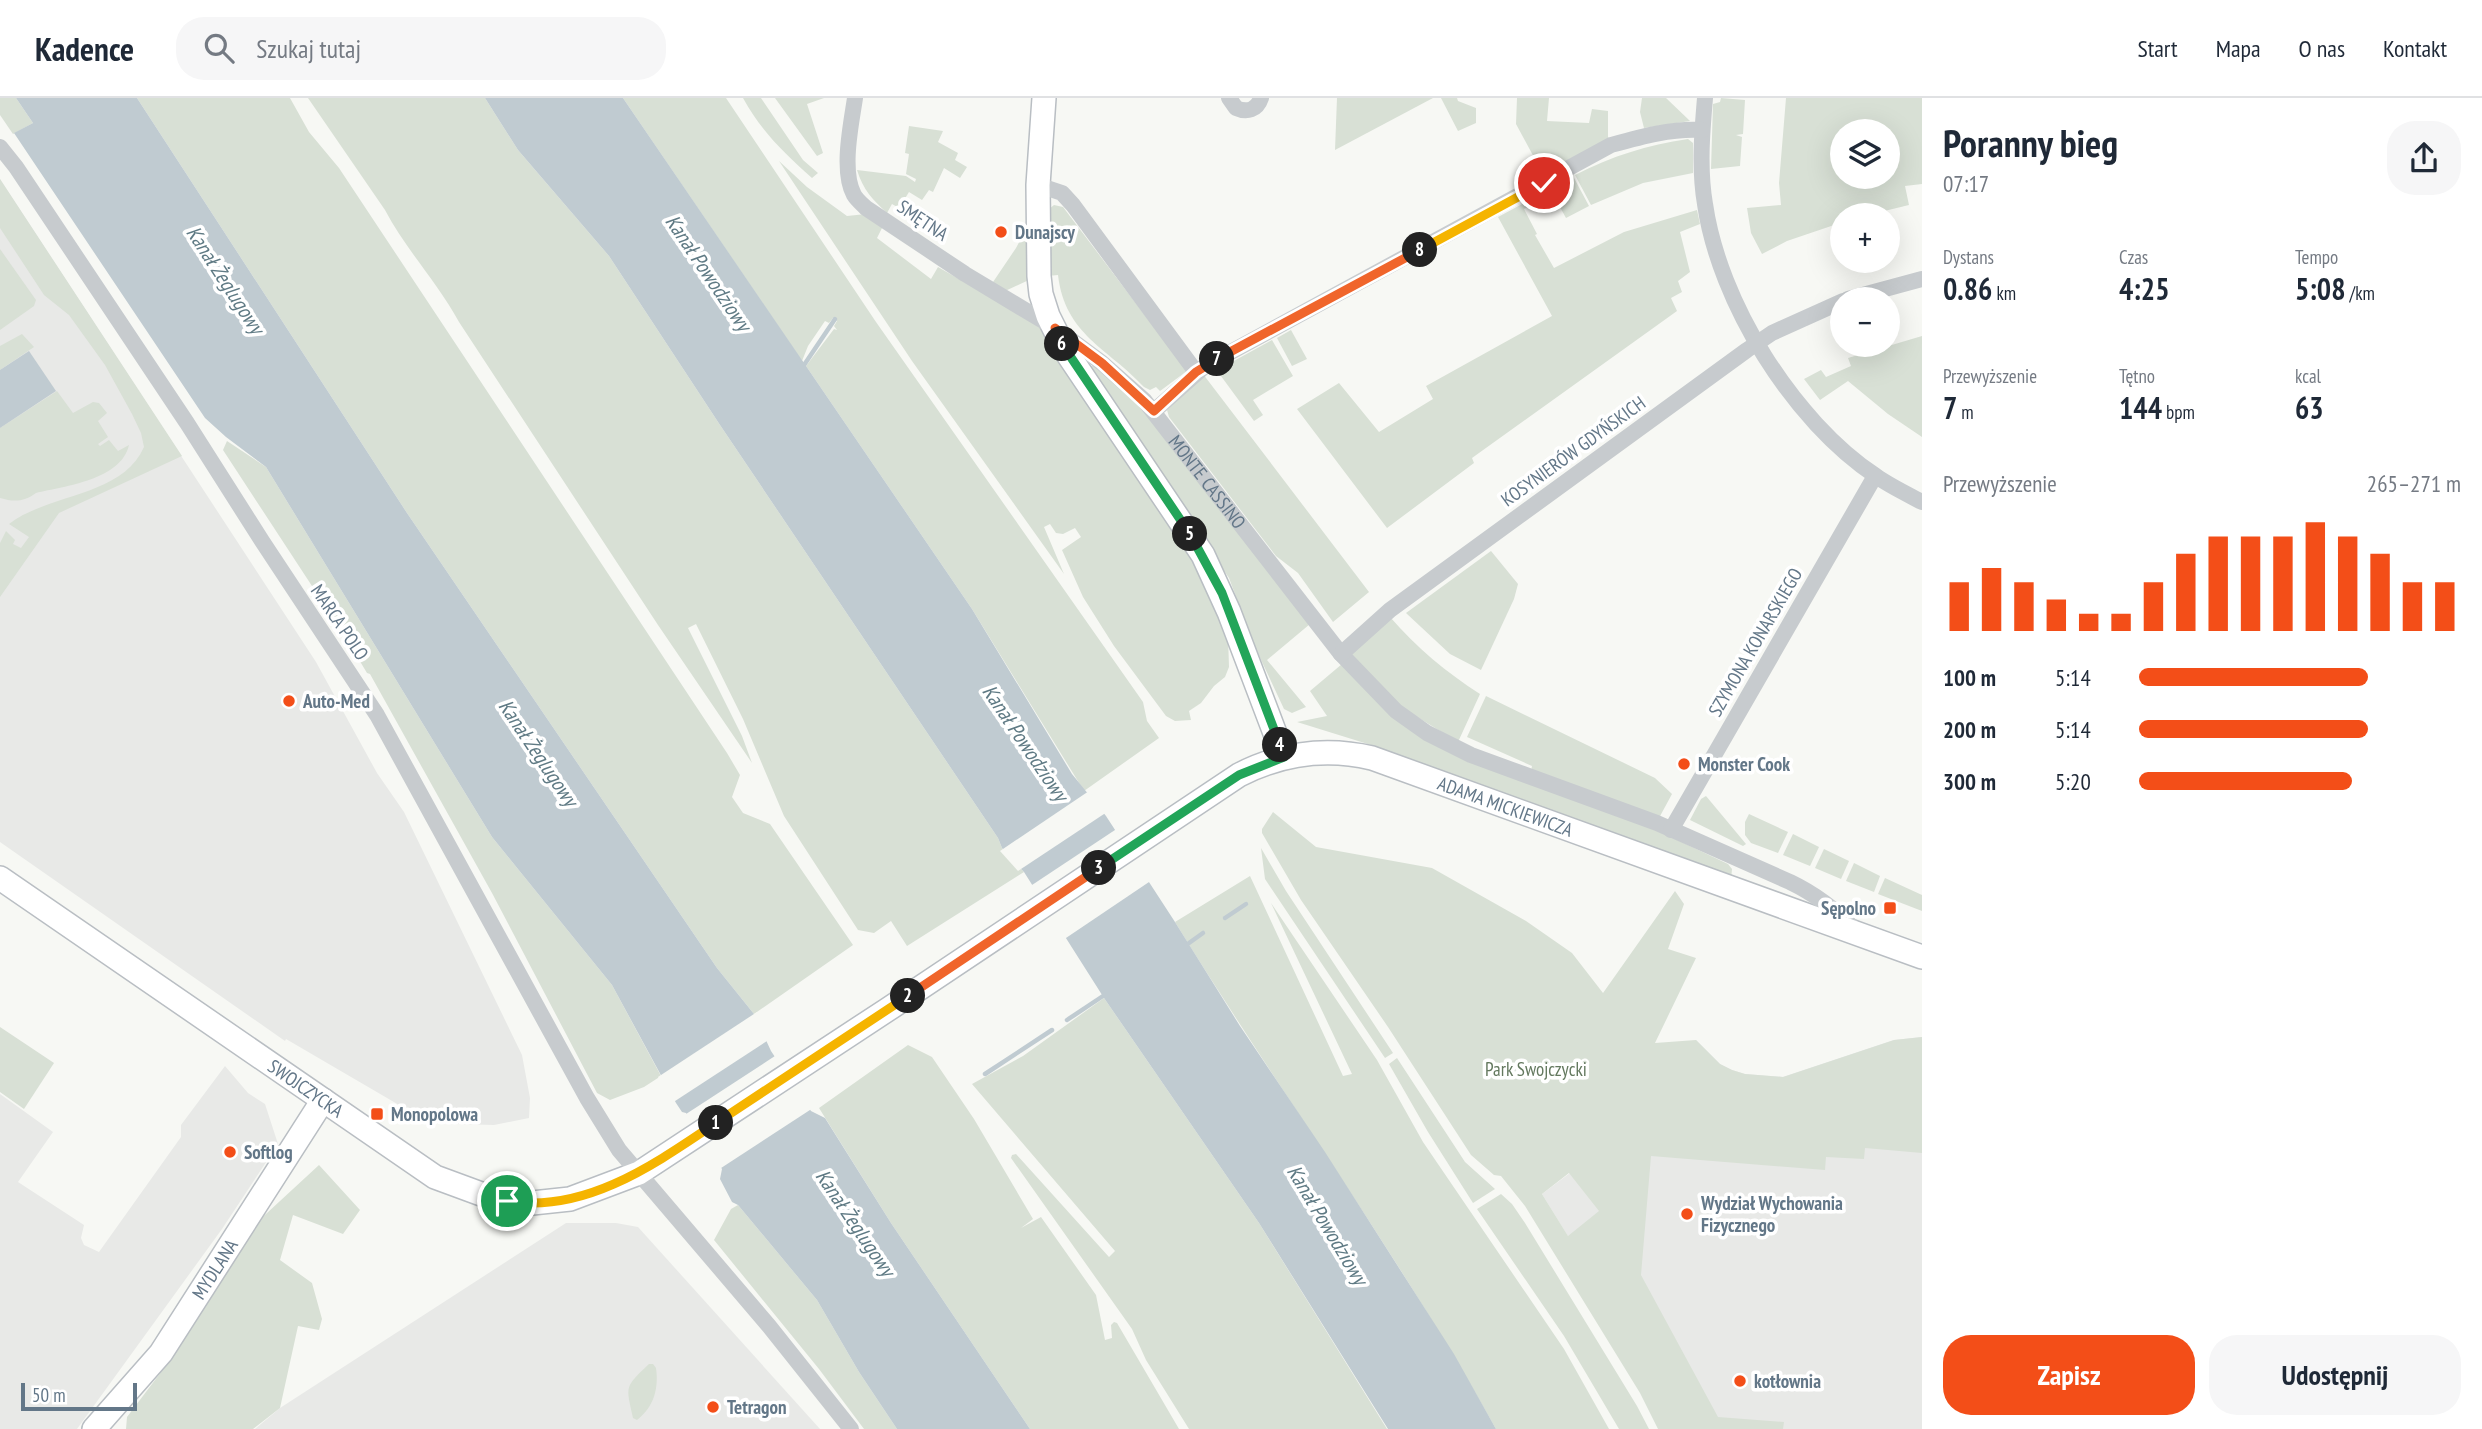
<!DOCTYPE html>
<html lang="pl">
<head>
<meta charset="utf-8">
<style>
  :root { --surface:#fff; --page:#f6f6f7; --text:#1f2937; --muted:#747a83; --line:#e0e1e3; --accent:#f34e18 }
  body { margin:0; font-family:"PT Sans Narrow",sans-serif; background:var(--page); color:var(--text); height:100vh; display:flex; flex-direction:column; font-size:26px; white-space:nowrap }
  * { box-sizing:border-box; margin:0 }
  p { font-size:23px; color:var(--muted) }
  .icon { flex:none; width:38px; height:38px; fill:none; stroke:currentColor; stroke-width:2; stroke-linecap:round; stroke-linejoin:round }
  .map { position:relative; flex:1; overflow:hidden }
  .panel { display:flex; flex-direction:column; background:var(--surface); width:560px }
  .panel>* { flex:none }
  .fabs { position:absolute; left:1830px; top:21px; display:grid; gap:14px }
  .fabs a { display:grid; place-items:center; width:70px; height:70px; border-radius:50%; background:var(--surface); box-shadow:0 7px 28px #0002; font-size:35px }
  .scale { position:absolute; left:21px; bottom:18px; width:116px; box-sizing:border-box; padding-left:7px; border:4px solid #637788; border-top:0; font-size:19px; line-height:24px; white-space:nowrap; color:#637788; -webkit-text-stroke:5px #fff; paint-order:stroke }
  .pin { position:absolute; display:grid; place-items:center; width:60px; height:60px; color:#fff; margin:-30px; border:4px solid #fff; border-radius:50%; box-shadow:0 2px 7px #0007 }
  .km { position:absolute; width:35px; height:35px; margin:-18px; border-radius:50%; background:#222; color:#fff; font-size:19px; line-height:35px; text-align:center }
  .round { display:grid; place-items:center; flex:none; width:74px; height:74px; border-radius:28px; background:var(--page) }
  .summary { display:flex; align-items:center; justify-content:space-between; height:119px; padding:0 21px }
  h1 { font-size:38px; font-weight:700; line-height:52px }
  .figures { display:grid; grid-template-columns:repeat(3,1fr); gap:10px; height:119px; padding:7px 21px }
  .figures div { display:grid; align-content:center }
  .figures b { font-size:30px; font-weight:700 }
  .figures small { font-size:19px; font-weight:400 }
  .figures p { font-size:19px }
  .chart { height:196px; padding:14px 21px }
  .chart p { display:flex; justify-content:space-between }
  .chart svg { width:100%; height:126px; margin-top:7px; stroke:var(--accent); stroke-width:6 }
  .action { display:flex; gap:14px; margin-top:auto; padding:14px 21px }
  .action a { flex:1; height:80px; border-radius:28px; background:var(--accent); color:#fff; font-size:28px; font-weight:700; line-height:80px; text-align:center }
  .action a+a { background:var(--page); color:var(--text) }
  ul { padding:0 21px; list-style:none; font-size:23px }
  li { display:grid; grid-template-columns:112px 84px 1fr; align-items:center; height:52px }
  li i { height:18px; border-radius:9px; background:var(--accent) }
  header { display:flex; align-items:center; gap:42px; box-sizing:border-box; height:98px; padding:0 35px; background:var(--surface); border-bottom:2px solid var(--line) }
  header strong { font-size:33px }
  nav { display:flex; gap:38px; margin-inline-start:auto; font-size:24px }
  .search { width:490px; height:63px; background:var(--page); display:flex; align-items:center; gap:18px; box-sizing:border-box; padding:0 24px; border-radius:28px; color:var(--muted); font-size:26px }
  main { display:flex; flex:1; min-height:0 }
  .map>svg:first-child { display:block }
  .built { fill:#e8e9e7 }
  .green { fill:#d8e0d5; fill-rule:evenodd }
  .water { fill:#c0cbd1 }
  .pier { fill:#f7f8f4 }
  .lines { fill:none; stroke-linecap:round; stroke-linejoin:round }
  .stream { stroke:#c0cbd1; stroke-width:4.5 }
  .secondary-casing { stroke:#b9bec3; stroke-width:26 }
  .street { stroke:#c7cbce; stroke-width:16 }
  .secondary { stroke:#fff; stroke-width:23 }
  .split-1-casing { stroke:#fff; stroke-width:14 }
  .split-2-casing { stroke:#fff; stroke-width:14 }
  .split-3-casing { stroke:#fff; stroke-width:14 }
  .split-4-casing { stroke:#fff; stroke-width:14 }
  .split-5-casing { stroke:#fff; stroke-width:14 }
  .split-6-casing { stroke:#fff; stroke-width:14 }
  .split-7-casing { stroke:#fff; stroke-width:14 }
  .split-8-casing { stroke:#fff; stroke-width:14 }
  .split-9-casing { stroke:#fff; stroke-width:14 }
  .split-1 { stroke:#f5b400; stroke-width:9 }
  .split-2 { stroke:#f5b400; stroke-width:9 }
  .split-3 { stroke:#f0652b; stroke-width:9 }
  .split-4 { stroke:#22a559; stroke-width:9 }
  .split-5 { stroke:#22a559; stroke-width:9 }
  .split-6 { stroke:#22a559; stroke-width:9 }
  .split-7 { stroke:#f0652b; stroke-width:9 }
  .split-8 { stroke:#f0652b; stroke-width:9 }
  .split-9 { stroke:#f5b400; stroke-width:9 }
  .poi-dot { fill:#f34e18; stroke:#fff; stroke-width:2.5 }
  .labels { text-anchor:middle; stroke-width:7; stroke-linejoin:round; paint-order:stroke }
  .street-label { font-size:19px; fill:#637788; stroke:#fff }
  .poi-label { font-size:19px; font-weight:bold; fill:#637788; stroke:#fff; text-anchor:start }
  .park-label { font-size:19px; fill:#64795f; stroke:#fff }
  .water-label { font-size:21px; font-style:italic; fill:#5f7a84; stroke:#fff }
</style>
</head>
<body>
<header>
<strong>Kadence</strong>
<div class="search"><svg class="icon" aria-label="search" viewBox="0 0 24 24"><circle cx="10" cy="10" r="6"/><path d="M15 15l6 6"/></svg>Szukaj tutaj</div>
<nav><a>Start</a><a>Mapa</a><a>O nas</a><a>Kontakt</a></nav>
</header>
<main>
<div class="map">
<svg width="1922" height="1331" viewBox="0 0 1922 1331">
  <rect width="100%" height="100%" fill="#f7f8f4"/>
  <!-- built -->
  <g class="built">
    <polygon points="0,81 316,564 377,675 404,714 522,957 530,1000 529,1020 494,1027 458,1026 423,1021 286,941 285,943 0,744"/>
    <polygon points="1922,939 1922,1331 1682,1331 1666,1298 1542,1096 1570,1075 1696,942 1720,966 1732,972 1745,976 1783,979 1894,942"/>
    <polygon points="225,968 248,995 265,1006 278,1046 222,1131 77,1331 0,1331 0,996 53,1034 18,1084 84,1127 81,1140 84,1147 99,1154 181,1039 181,1027"/>
    <polygon points="566,1125 616,1125 638,1129 820,1331 255,1331 280,1310"/>
  </g>
  <!-- green -->
  <g class="green">
    <polygon points="0,0 16,0 33,25 13,36 0,17"/>
    <polygon points="137,0 290,0 309,34 339,70 727,655 740,677 732,699 743,715 770,726 853,847 754,916 717,870 407,415"/>
    <path d="M308,0H485L518,52L609,158L720,327L998,740L1002,750L1024,774L907,848L891,823L874,835L858,832L784,718L743,621L696,526L688,530L742,638L752,665L658,527L459,224C438,185 406,152 385,112Z"/>
    <polygon points="623,0 726,0 876,224 1143,604 1147,623 1159,640 1084,693 972,511 806,268 834,231 837,232 834,228 837,223 833,220 829,225 825,223 808,248 802,263"/>
    <path d="M743,0H761L803,62L818,75L812,80C784,55 761,33 743,0Z"/>
    <polygon points="775,0 824,0 807,6 823,55 817,58"/>
    <polygon points="1337,0 1433,0 1335,52"/>
    <polygon points="1441,0 1457,0 1458,3 1476,10 1476,25 1458,33"/>
    <polygon points="1517,0 1549,0 1547,23 1589,25 1592,11 1608,13 1608,42 1543,76 1516,26"/>
    <polygon points="1642,0 1666,0 1690,23 1644,30 1640,14"/>
    <polygon points="1721,0 1745,2 1743,36 1736,37 1742,39 1740,68 1711,71 1713,6 1720,4"/>
    <path d="M1786,0H1922V86L1905,88L1909,107L1868,117H1843V124L1787,143L1762,156L1751,135L1747,110L1781,107L1779,85ZM1888,33V79H1843V33Z"/>
    <path d="M909,28L943,33L938,44L958,55L955,62L967,69L960,80L944,70L933,94L929,92L922,102L909,94L899,110L892,106L887,115C873,102 863,92 857,72L906,78L915,84L916,81L906,76L909,56L905,55Z"/>
    <path d="M1688,41L1693,45V75L1643,85L1591,107L1575,77C1612,58 1647,47 1688,41Z"/>
    <polygon points="779,63 807,89 847,118 866,116 883,128 877,140 931,181 938,169 1032,223 1043,233 1181,436 1228,538 1229,569 1225,579 1214,588 1201,605 1189,613 1191,622 1175,623 1166,618 1114,548 1083,499 1062,452 1081,439 1075,430 1063,436 1056,435 1050,426 1044,429 1064,476 912,263"/>
    <polygon points="1573,78 1589,108 1566,120 1550,91"/>
    <path d="M0,81L182,358L59,415L0,499V445L6,433L15,442L13,446L21,450L29,439L9,426C49,395 122,399 144,349L141,335L132,316L105,267L69,217L44,197L0,130Z"/>
    <polygon points="1545,94 1547,99 1524,111 1537,136 1535,137 1554,170 1624,134 1697,112 1700,126 1680,134 1690,174 1678,183 1682,194 1671,200 1677,213 1472,360 1474,365 1387,430 1297,311 1339,285 1379,334 1433,301 1426,288 1552,218 1498,119"/>
    <path d="M1054,107L1063,109L1187,273L1160,293L1156,289L1150,292L1144,289C1108,250 1065,237 1058,177L1048,178V112Z"/>
    <polygon points="1024,135 1029,136 1031,181 1003,194 991,187 1016,150"/>
    <polygon points="0,151 36,202 34,208 0,232"/>
    <polygon points="1291,232 1307,261 1292,268 1277,240"/>
    <polygon points="22,236 34,249 0,272 0,248"/>
    <polygon points="1922,238 1922,339 1888,316 1848,283 1820,302 1804,281 1821,272 1826,279 1851,268 1848,260"/>
    <polygon points="1272,242 1293,278 1253,302 1263,317 1254,323 1218,274 1221,270"/>
    <polygon points="1090,268 1095,268 1139,307 1310,526 1267,562 1306,609 1292,615 1284,611 1255,549 1229,480 1087,271"/>
    <polygon points="1203,276 1369,494 1333,524 1298,475 1276,458 1169,319 1167,312"/>
    <path d="M57,293L73,315L93,304L99,305L107,315L98,323L108,339L98,346L100,348L109,342L118,353L129,347C121,382 65,388 36,395C24,404 14,404 0,400V330Z"/>
    <polygon points="227,343 266,369 492,739 612,887 661,978 644,989 610,1002 597,995 492,795 370,576 367,575 346,540 223,352"/>
    <polygon points="1491,453 1518,486 1514,501 1481,572 1450,556 1406,515"/>
    <path d="M1390,519C1417,550 1446,574 1480,596L1458,644L1401,609L1350,558Z"/>
    <polygon points="1342,566 1394,617 1654,731 1728,766 1732,771 1731,782 1462,684 1371,647 1297,624 1327,618 1310,593"/>
    <polygon points="1486,598 1655,680 1672,696 1659,720 1531,673 1532,668 1467,639"/>
    <polygon points="1706,698 1746,746 1743,748 1690,722 1701,701"/>
    <path d="M1273,714L1316,749L1432,770L1526,823L1572,855L1603,895L1675,793L1684,806L1668,851L1696,860L1655,945L1696,942L1720,966L1732,972L1745,976L1783,979L1894,942L1922,939V1055L1865,1050L1864,1061L1826,1059L1825,1072L1651,1058L1641,1177L1718,1319L1784,1324L1783,1331H1658L1640,1295L1525,1108L1501,1078L1494,1077L1471,1057L1388,929L1301,802L1262,735V731ZM1569,1075L1599,1113L1568,1138L1542,1096Z"/>
    <polygon points="1749,716 1788,734 1778,755 1751,745 1745,737 1745,724"/>
    <polygon points="1793,736 1819,749 1810,768 1783,757"/>
    <polygon points="1261,750 1286,793 1393,955 1385,960 1265,781"/>
    <polygon points="1824,751 1849,763 1841,781 1815,770"/>
    <polygon points="1854,765 1880,778 1874,794 1846,783"/>
    <path d="M1250,778L1343,978L1352,976L1271,805L1377,962L1423,1044L1564,1251L1609,1331H1496C1398,1156 1280,994 1175,824Z"/>
    <polygon points="1885,780 1922,797 1922,813 1878,796"/>
    <polygon points="1104,900 1259,1125 1387,1331 1189,1331 1146,1262 1132,1231 1011,1060 1012,1057 1016,1056 1109,1159 1115,1153 972,986 1023,958"/>
    <polygon points="0,929 54,965 24,1011 0,994"/>
    <polygon points="908,947 932,959 974,1021 1033,1121 1021,1130 1041,1119 1096,1197 1105,1242 1112,1240 1111,1227 1114,1224 1117,1225 1179,1331 1030,1331 891,1125 819,1010"/>
    <polygon points="1397,960 1465,1064 1495,1091 1473,1105 1428,1034 1389,966"/>
    <polygon points="319,1067 360,1112 343,1136 293,1117 280,1162 312,1185 322,1221 319,1232 298,1228 280,1310 253,1331 126,1331 127,1319 177,1253 254,1127"/>
    <polygon points="1501,1096 1512,1106 1525,1125 1637,1308 1649,1331 1619,1331 1564,1238 1477,1111"/>
    <polygon points="738,1107 817,1202 859,1274 897,1331 864,1331 819,1271 714,1142 731,1111"/>
    <path d="M649,1266H653L656,1270C659,1290 654,1309 637,1322L633,1320C626,1287 624,1290 649,1266Z"/>
  </g>
  <!-- water -->
  <g class="water">
    <polygon points="16,0 137,0 407,415 717,870 754,916 771,953 811,1013 825,1020 891,1125 1030,1331 897,1331 859,1274 817,1202 738,1107 732,1104 720,1081 722,1071 686,1015 682,1014 676,1005 612,887 492,739 266,369 226,339 205,320 14,35 33,25"/>
    <polygon points="485,0 623,0 972,511 1072,676 1106,718 1175,824 1240,928 1325,1054 1454,1256 1496,1331 1388,1331 1259,1125 1104,900 1024,774 1002,750 998,740 720,327 609,158 518,52"/>
    <polygon points="29,253 56,293 0,330 0,272"/>
  </g>
  <!-- pier -->
  <g class="pier">
    <polygon points="1089,693 1107,714 1018,773 1000,753"/>
    <polygon points="1118,730 1152,782 1063,842 1029,789"/>
    <polygon points="757,914 770,941 672,1005 658,979"/>
    <polygon points="778,956 813,1010 718,1072 683,1018"/>
  </g>
  <g class="lines">
    <!-- stream -->
    <g class="stream">
      <polyline points="802,270 835,221"/>
      <polyline points="1225,820 1246,806"/>
      <polyline points="1189,845 1203,835"/>
      <polyline points="1067,922 1103,898"/>
      <polyline points="985,976 1052,932"/>
    </g>
    <!-- secondary casing -->
    <g class="secondary-casing">
      <g id="secondary">
        <polyline points="1044,0 1038,87 1039,178 1041,196 1048,218 1065,252 1203,457 1229,514 1284,659"/>
        <path id="s2" d="M0,780L435,1079L492,1100L523,1106L570,1101L639,1075L887,912L1239,677C1282,655 1325,649 1372,660L1922,859"/>
        <path id="s3" d="M94,1331L161,1255L323,1002"/>
      </g>
    </g>
    <!-- street -->
    <g class="street">
      <path id="s1" d="M855,0C851,27 841,73 854,97C857,102 862,106 866,110L965,176L1055,230L1102,265L1144,302L1341,556L1396,613L1427,635L1471,657L1657,725L1790,784C1815,796 1835,811 1854,831"/>
      <path d="M1229,0L1236,10C1247,15 1257,12 1261,0"/>
      <path d="M1705,0C1702,35 1699,71 1705,106C1719,204 1793,323 1876,378C1890,388 1907,396 1922,404"/>
      <polyline points="0,49 16,69 187,325 262,443 377,617 587,1000 619,1052 769,1228 851,1331"/>
      <polyline points="1038,87 1062,95 1073,107 1196,274"/>
      <polyline points="1848,201 1922,181"/>
      <path d="M1154,313L1205,268L1611,47C1640,39 1672,30 1702,32"/>
      <polyline points="1341,556 1390,512 1747,252 1772,235 1843,203"/>
      <polyline points="1671,732 1875,378"/>
    </g>
    <!-- secondary -->
    <use href="#secondary" class="secondary"/>
  </g>
  <g class="lines">
    <!-- split-1 casing -->
    <g class="split-1-casing">
      <path id="split-1" d="M507,1103C585,1116 655,1066 716,1025"/>
    </g>
    <!-- split-2 casing -->
    <g class="split-2-casing">
      <polyline id="split-2" points="716,1025 908,898"/>
    </g>
    <!-- split-3 casing -->
    <g class="split-3-casing">
      <polyline id="split-3" points="908,898 1099,770"/>
    </g>
    <!-- split-4 casing -->
    <g class="split-4-casing">
      <polyline id="split-4" points="1099,770 1239,677 1284,659 1280,647"/>
    </g>
    <!-- split-5 casing -->
    <g class="split-5-casing">
      <polyline id="split-5" points="1190,436 1222,495 1280,647"/>
    </g>
    <!-- split-6 casing -->
    <g class="split-6-casing">
      <polyline id="split-6" points="1062,246 1190,436"/>
    </g>
    <!-- split-7 casing -->
    <g class="split-7-casing">
      <polyline id="split-7" points="1062,246 1055,230 1102,265 1154,313 1196,274 1217,261"/>
    </g>
    <!-- split-8 casing -->
    <g class="split-8-casing">
      <polyline id="split-8" points="1217,261 1420,152"/>
    </g>
    <!-- split-9 casing -->
    <g class="split-9-casing">
      <polyline id="split-9" points="1420,152 1544,85"/>
    </g>
    <!-- split-1 -->
    <use href="#split-1" class="split-1"/>
    <!-- split-2 -->
    <use href="#split-2" class="split-2"/>
    <!-- split-3 -->
    <use href="#split-3" class="split-3"/>
    <!-- split-4 -->
    <use href="#split-4" class="split-4"/>
    <!-- split-5 -->
    <use href="#split-5" class="split-5"/>
    <!-- split-6 -->
    <use href="#split-6" class="split-6"/>
    <!-- split-7 -->
    <use href="#split-7" class="split-7"/>
    <!-- split-8 -->
    <use href="#split-8" class="split-8"/>
    <!-- split-9 -->
    <use href="#split-9" class="split-9"/>
  </g>
  <!-- markers -->
  <g class="poi-dot">
    <circle cx="1001" cy="134" r="7"/>
    <circle cx="289" cy="603" r="7"/>
    <circle cx="1684" cy="666" r="7"/>
    <rect x="1883" y="803" width="14" height="14" rx="3.5"/>
    <rect x="370" y="1009" width="14" height="14" rx="3.5"/>
    <circle cx="230" cy="1054" r="7"/>
    <circle cx="1687" cy="1116" r="7"/>
    <circle cx="1740" cy="1283" r="7"/>
    <circle cx="713" cy="1309" r="7"/>
  </g>
  <g class="labels">
    <!-- street labels -->
    <g class="street-label">
      <text transform="translate(923 122) rotate(34)" y="7">SMĘTNA</text>
      <text transform="translate(1573 353) rotate(-36)" y="7">KOSYNIERÓW GDYŃSKICH</text>
      <text dy="7" stroke="none"><textPath href="#s1" startOffset="558">MONTE CASSINO</textPath></text>
      <text transform="translate(340 524) rotate(56)" y="7">MARCA POLO</text>
      <text transform="translate(1755 544) rotate(-60)" y="7">SZYMONA KONARSKIEGO</text>
      <text dy="7" stroke="none"><textPath href="#s2" startOffset="1740">ADAMA MICKIEWICZA</textPath></text>
      <text dy="7" stroke="none"><textPath href="#s2" startOffset="371">SWOJCZYCKA</textPath></text>
      <text dy="7" stroke="none"><textPath href="#s3" startOffset="201">MYDLANA</textPath></text>
    </g>
    <!-- poi labels -->
    <g class="poi-label">
      <text x="1015" y="141">Dunajscy</text>
      <text x="303" y="610">Auto-Med</text>
      <text x="1698" y="673">Monster Cook</text>
      <text x="1876" y="817" text-anchor="end">Sępolno</text>
      <text x="391" y="1023">Monopolowa</text>
      <text x="244" y="1061">Softlog</text>
      <text x="1701" y="1112">Wydział Wychowania<tspan x="1701" dy="22">Fizycznego</tspan></text>
      <text x="1754" y="1290">kotłownia</text>
      <text x="727" y="1316">Tetragon</text>
    </g>
    <!-- park labels -->
    <g class="park-label">
      <text x="1536" y="978">Park Swojczycki</text>
    </g>
    <!-- water labels -->
    <g class="water-label">
      <text transform="translate(708 175) rotate(56)" y="7">Kanał Powodziowy</text>
      <text transform="translate(225 182) rotate(57)" y="7">Kanał Żeglugowy</text>
      <text transform="translate(1025 645) rotate(56)" y="7">Kanał Powodziowy</text>
      <text transform="translate(538 655) rotate(56)" y="7">Kanał Żeglugowy</text>
      <text transform="translate(855 1125) rotate(56)" y="7">Kanał Żeglugowy</text>
      <text transform="translate(1327 1127) rotate(59)" y="7">Kanał Powodziowy</text>
    </g>
  </g>
</svg>
<div class="fabs">
<a><svg class="icon" aria-label="layers" viewBox="0 0 24 24"><path d="M12 4l9 5-9 5-9-5zM3 14l9 5 9-5"/></svg></a>
<a>+</a>
<a>−</a>
</div>
<div class="scale">50 m</div>
<div class="pin" style="left:507px;top:1103px;background:#1e9e55"><svg class="icon" aria-label="arrive" viewBox="0 0 24 24"><path d="M6 21V4h12l-3 4 3 4H6"/></svg></div>
<div class="pin" style="left:1544px;top:85px;background:#d93025"><svg class="icon" aria-label="check" viewBox="0 0 24 24"><path d="M5 12l5 5 9-10"/></svg></div>
<b class="km" style="left:716px;top:1025px">1</b>
<b class="km" style="left:908px;top:898px">2</b>
<b class="km" style="left:1099px;top:770px">3</b>
<b class="km" style="left:1280px;top:647px">4</b>
<b class="km" style="left:1190px;top:436px">5</b>
<b class="km" style="left:1062px;top:246px">6</b>
<b class="km" style="left:1217px;top:261px">7</b>
<b class="km" style="left:1420px;top:152px">8</b>
</div>
<section class="panel">
<div class="summary"><div><h1>Poranny bieg</h1><p>07:17</p></div><a class="round"><svg class="icon" aria-label="share" viewBox="0 0 24 24"><path d="M12 15V3M7 8l5-5 5 5M5 13v7h14v-7"/></svg></a></div>
<div class="figures">
<div><p>Dystans</p><b>0.86<small> km</small></b></div>
<div><p>Czas</p><b>4:25</b></div>
<div><p>Tempo</p><b>5:08<small> /km</small></b></div>
</div>
<div class="figures">
<div><p>Przewyższenie</p><b>7<small> m</small></b></div>
<div><p>Tętno</p><b>144<small> bpm</small></b></div>
<div><p>kcal</p><b>63</b></div>
</div>
<div class="chart"><p><span>Przewyższenie</span>265–271 m</p>
<svg viewBox="0 0 160 44" preserveAspectRatio="none"><path d="M5 44V27M15 44V22M25 44V27M35 44V33M45 44V38M55 44V38M65 44V27M75 44V17M85 44V11M95 44V11M105 44V11M115 44V6M125 44V11M135 44V17M145 44V27M155 44V27"/></svg>
</div>
<ul>
<li><b>100 m</b>5:14<i style="width:71%"></i></li>
<li><b>200 m</b>5:14<i style="width:71%"></i></li>
<li><b>300 m</b>5:20<i style="width:66%"></i></li>
</ul>
<div class="action"><a>Zapisz</a><a>Udostępnij</a></div>
</section>
</main>
</body>
</html>
